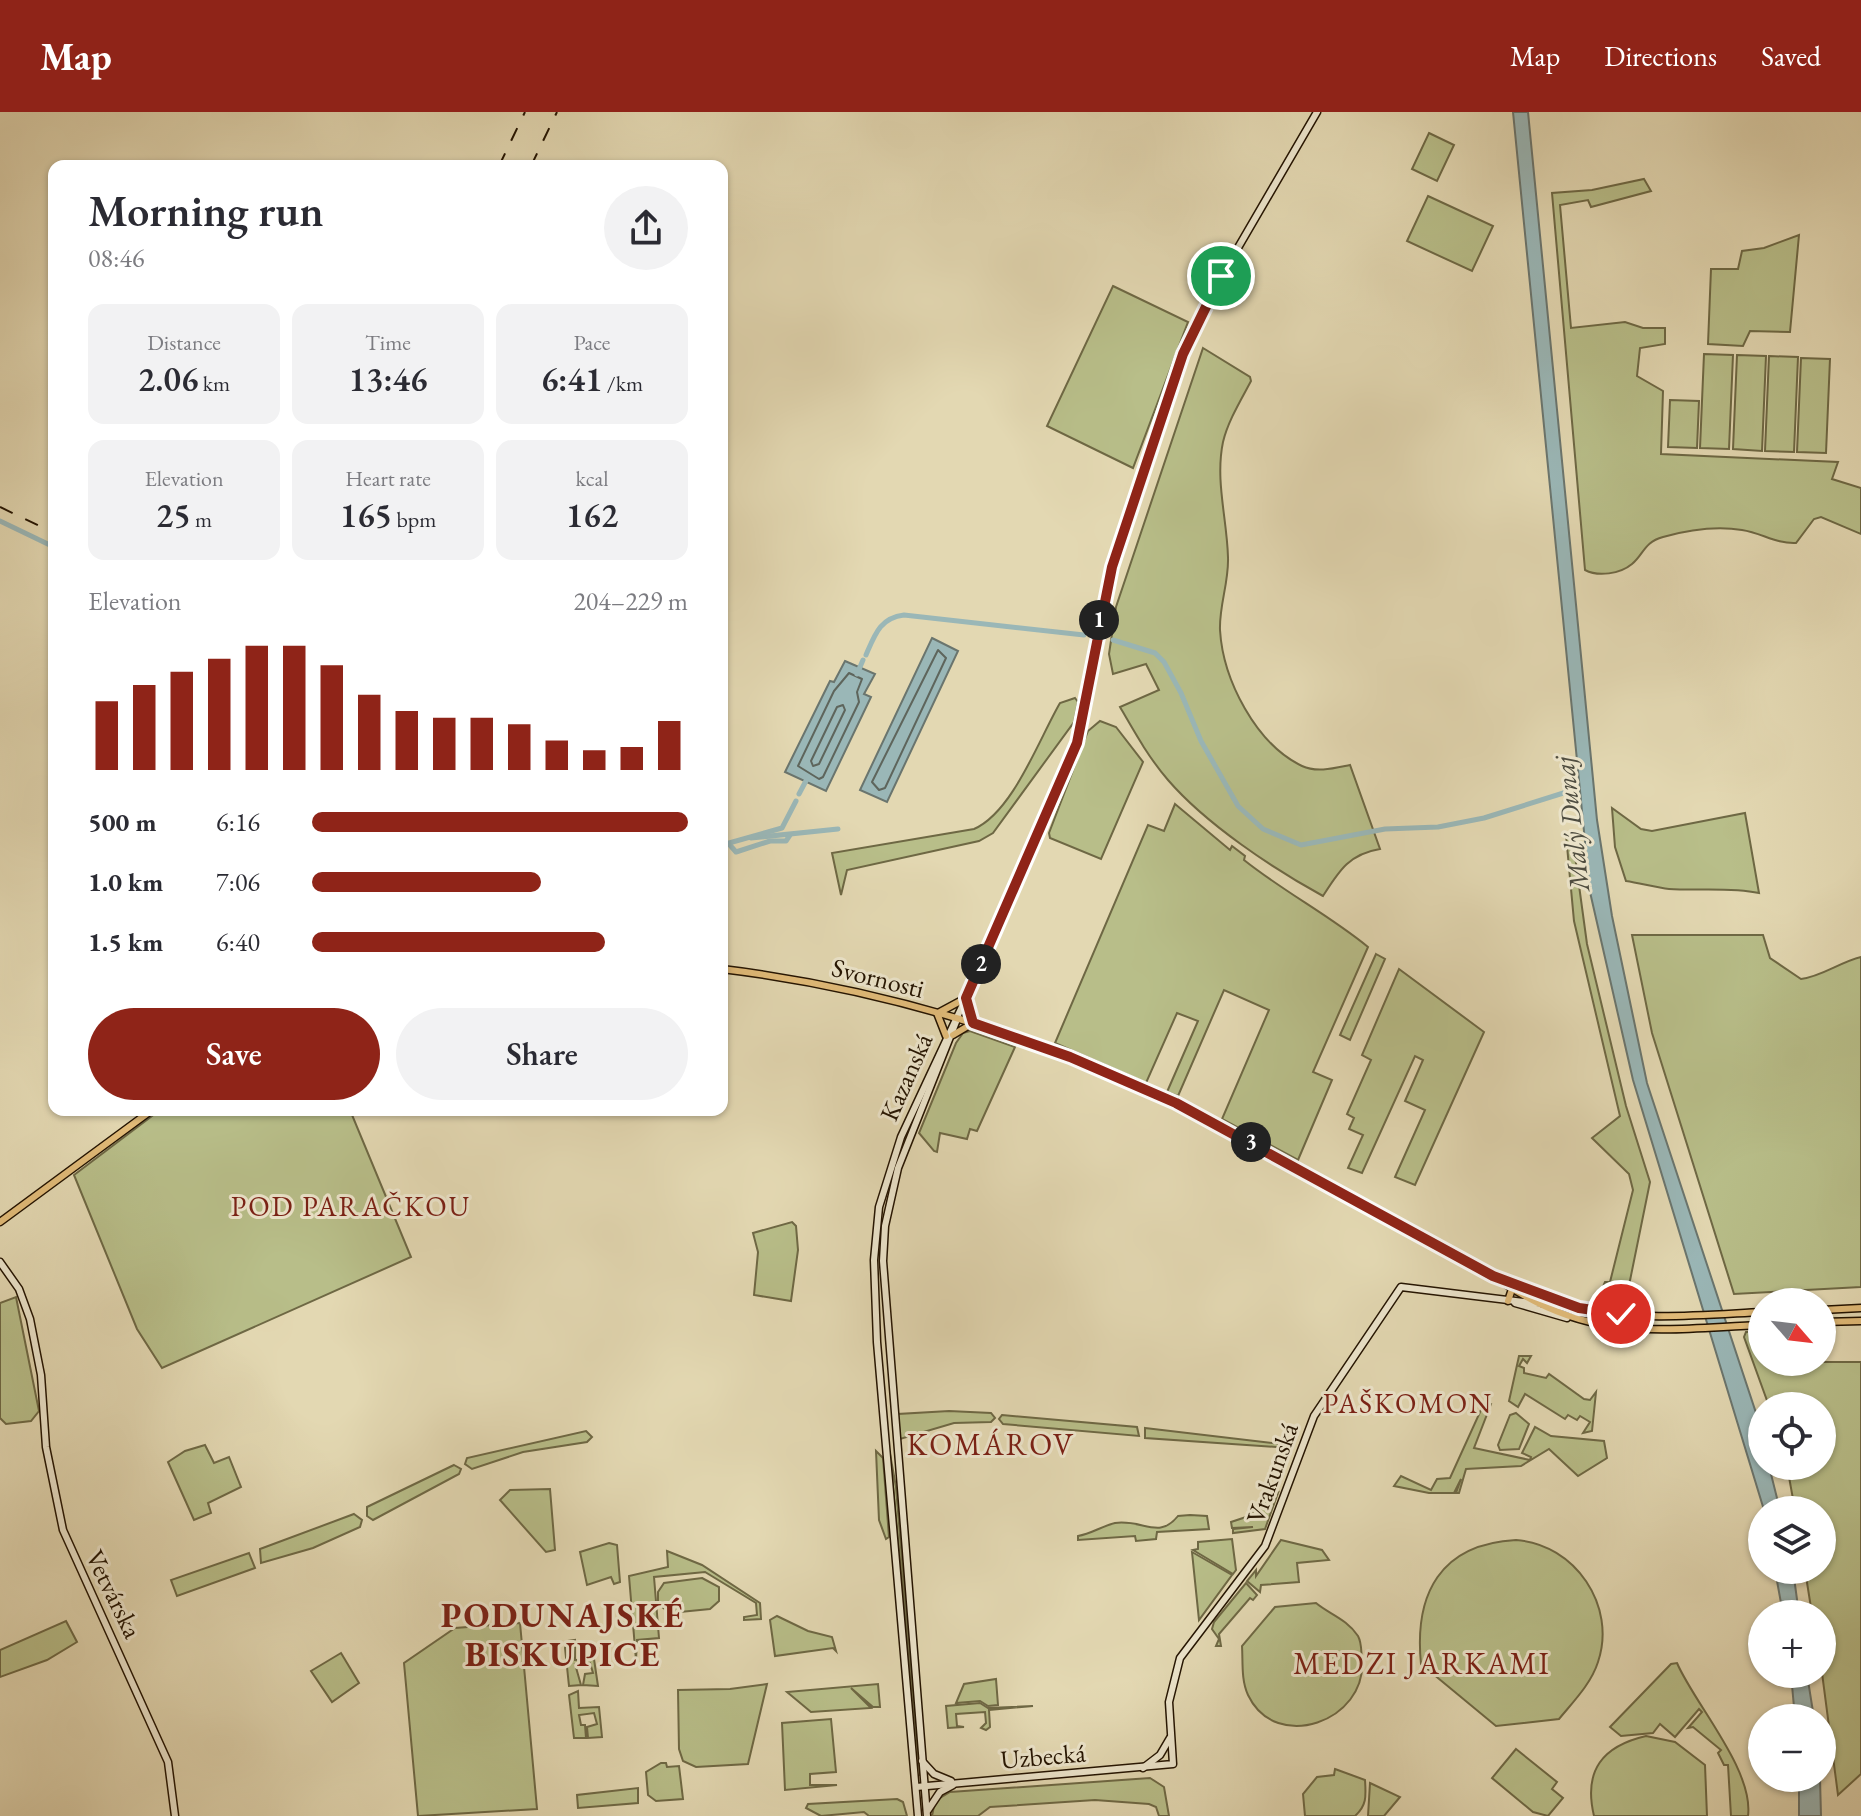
<!DOCTYPE html>
<html lang="en">
<head>
<meta charset="utf-8">
<style>
  :root { --surface:#fff; --page:#f2f2f3; --text:#2b2b33; --muted:#7c7c81; --accent:#8f2418 }
  body { margin:0; font-family:"EB Garamond",serif; background:var(--page); color:var(--text); height:100vh; display:flex; flex-direction:column; font-size:30px; white-space:nowrap }
  * { box-sizing:border-box; margin:0 }
  p { font-size:26px; color:var(--muted) }
  .icon { flex:none; width:44px; height:44px; fill:none; stroke:currentColor; stroke-width:2; stroke-linecap:round; stroke-linejoin:round }
  .map { position:relative; flex:1; overflow:hidden }
  .sheet { position:absolute; left:48px; top:48px; width:680px; height:956px; display:flex; flex-direction:column; background:var(--surface); border-radius:16px; box-shadow:0 2px 6px #0004 }
  .sheet>* { flex:none }
  .needle { width:52px; rotate:118deg }
  .controls { position:absolute; left:1748px; top:1176px; display:grid; gap:16px }
  .controls a { display:grid; place-items:center; width:88px; height:88px; border-radius:50%; background:var(--surface); box-shadow:0 2px 6px #0004; font-size:40px }
  .pin { position:absolute; display:grid; place-items:center; width:68px; height:68px; color:#fff; margin:-34px; border:4px solid #fff; border-radius:50%; box-shadow:0 2px 8px #0007 }
  .km { position:absolute; width:40px; height:40px; margin:-20px; border-radius:50%; background:#222; color:#fff; font-size:22px; line-height:40px; text-align:center }
  .round { display:grid; place-items:center; flex:none; width:84px; height:84px; border-radius:42px; background:var(--page) }
  .headline { display:flex; align-items:center; justify-content:space-between; height:136px; padding:0 40px }
  h1 { font-size:44px; font-weight:600; line-height:60px }
  .figures { display:grid; grid-template-columns:repeat(3,1fr); gap:12px; height:136px; padding:8px 40px }
  .figures div { display:grid; align-content:center; border-radius:16px; background:var(--page); text-align:center }
  .figures b { font-size:34px; font-weight:600 }
  .figures small { font-size:22px; font-weight:400 }
  .figures p { font-size:22px }
  .chart { height:224px; padding:16px 40px }
  .chart p { display:flex; justify-content:space-between }
  .chart svg { width:100%; height:144px; margin-top:8px; stroke:var(--accent); stroke-width:6 }
  .button { display:flex; gap:16px; margin-top:auto; padding:16px 40px }
  .button a { flex:1; height:92px; border-radius:48px; background:var(--accent); color:#fff; font-size:32px; font-weight:600; line-height:92px; text-align:center }
  .button a+a { background:var(--page); color:var(--text) }
  ul { padding:0 40px; list-style:none; font-size:26px }
  li { display:grid; grid-template-columns:128px 96px 1fr; align-items:center; height:60px }
  li i { height:20px; border-radius:10px; background:var(--accent) }
  header { display:flex; align-items:center; gap:48px; box-sizing:border-box; height:112px; padding:0 40px; background:var(--accent); color:#fff }
  header strong { font-size:38px }
  nav { display:flex; gap:44px; margin-inline-start:auto; font-size:28px }
  .map>svg:first-child { display:block }
  .green { fill:#b8be89; stroke:#6e6844; stroke-width:2 }
  .water { fill:#9ab7b7; stroke:#6a756e; stroke-width:2 }
  .lines { fill:none; stroke-linecap:round; stroke-linejoin:round }
  .shore { stroke:#5e655c; stroke-width:2 }
  .canal { stroke:#9ab7b7; stroke-width:5 }
  .secondary-casing { stroke:#231300; stroke-width:9 }
  .primary-casing { stroke:#231300; stroke-width:9 }
  .secondary { stroke:#ede6cd; stroke-width:6 }
  .primary { stroke:#e2bc79; stroke-width:6 }
  .rail { stroke:#231300; stroke-width:2; stroke-dasharray:14 14; stroke-linecap:butt }
  .route-casing { stroke:#fff; stroke-width:16 }
  .route { stroke:#8f2418; stroke-width:10 }
  .labels { text-anchor:middle; stroke-width:6; stroke-linejoin:round; paint-order:stroke }
  .street-label { font-size:26px; fill:#231300; stroke:#ede6cd }
  .water-label { font-size:28px; font-style:italic; fill:#4d4c40; stroke:#ede6cd }
  .neighbourhood-label { font-size:28px; letter-spacing:2px; fill:#7a1f14; stroke:#ede6cd }
  .quarter-label { font-size:30px; letter-spacing:2px; fill:#7a1f14; stroke:#ede6cd }
  .district-label { font-size:34px; font-weight:bold; letter-spacing:2px; fill:#7a1f14; stroke:#ede6cd }
</style>
</head>
<body>
<header>
<strong>Map</strong>
<nav><a>Map</a><a>Directions</a><a>Saved</a></nav>
</header>
<div class="map">
<svg width="1861" height="1704" viewBox="0 0 1861 1704">
  <rect width="100%" height="100%" fill="#e3d8b2"/>
  <filter id="stains"><feTurbulence type="fractalNoise" baseFrequency=".0025" numOctaves="4"/><feColorMatrix values="0 0 0 0 .2 0 0 0 0 .09 0 0 0 0 .02 0 0 0 .5 -.17"/></filter>
  <radialGradient id="worn" r=".72"><stop offset=".6" stop-color="#630" stop-opacity="0"/><stop offset="1" stop-color="#630" stop-opacity=".3"/></radialGradient>
  <!-- green -->
  <g class="green">
    <polygon points="1429,21 1454,33 1437,69 1412,57"/>
    <path d="M1644,67L1651,79L1591,95L1588,88L1560,93L1571,216L1625,210L1643,216H1665V232L1640,236L1637,264L1663,279L1661,342L1838,350L1832,367L1861,376V422L1821,405L1814,407L1796,431C1776,432 1762,421 1742,418C1717,414 1688,418 1663,425C1644,430 1644,442 1632,452C1620,462 1598,465 1585,458L1552,81L1592,78Z"/>
    <polygon points="1428,84 1493,114 1472,159 1407,129"/>
    <polygon points="1799,123 1790,220 1750,219 1743,234 1708,232 1711,157 1738,157 1742,139 1764,136"/>
    <polygon points="1113,174 1188,210 1133,356 1047,314"/>
    <path d="M1203,236L1250,265L1251,269C1241,288 1228,309 1223,330C1215,368 1227,407 1228,445C1229,470 1219,494 1220,518C1223,568 1256,632 1302,654C1317,661 1335,656 1350,653L1380,737C1349,742 1339,759 1323,784C1272,756 1206,712 1168,668C1149,646 1135,621 1120,595L1159,578L1146,552L1113,562L1109,542L1116,495Z"/>
    <polygon points="1704,242 1733,243 1729,337 1700,336"/>
    <polygon points="1737,243 1766,244 1762,339 1733,337"/>
    <polygon points="1769,244 1798,245 1794,340 1765,339"/>
    <polygon points="1801,246 1830,247 1826,341 1797,340"/>
    <polygon points="1670,288 1699,289 1697,336 1668,335"/>
    <path d="M1075,586L1078,590L1074,610L993,721L979,729L847,758L841,783L832,741L974,717C1013,700 1039,627 1060,591Z"/>
    <polygon points="1100,609 1116,615 1143,650 1101,747 1050,726 1049,721 1088,619"/>
    <path d="M1175,692L1230,738L1232,734L1245,744L1244,748C1284,780 1329,803 1368,835L1313,960L1332,968L1298,1048L1222,1007L1269,898L1224,878L1178,984L1167,980L1198,909L1177,901L1146,971L1055,931L1148,713L1164,719Z"/>
    <path d="M1612,696L1641,717L1652,719L1745,701L1759,781C1729,775 1699,779 1669,777C1657,776 1640,771 1626,769L1615,735Z"/>
    <polygon points="1572,722 1587,832 1626,994 1650,1070 1624,1198 1594,1195 1605,1170 1610,1170 1633,1078 1629,1062 1592,1026 1620,1004 1574,809 1566,723"/>
    <path d="M1632,823H1763L1770,846L1801,867C1821,865 1840,850 1861,845V1175L1734,1182L1652,921Z"/>
    <polygon points="1376,842 1385,847 1350,928 1340,923"/>
    <polygon points="1399,857 1484,920 1415,1073 1395,1065 1425,998 1405,989 1423,948 1415,944 1362,1061 1348,1056 1363,1023 1349,1017 1354,1006 1347,1002 1371,948 1362,943"/>
    <polygon points="970,919 1015,935 977,1019 970,1017 967,1027 940,1021 937,1040 934,1039 919,1021 956,931 963,921"/>
    <polygon points="160,998 350,998 411,1145 162,1256 137,1217 74,1063"/>
    <polygon points="792,1110 796,1114 798,1138 791,1189 754,1183 758,1140 753,1121"/>
    <polygon points="16,1185 39,1299 31,1309 6,1312 0,1306 0,1191"/>
    <polygon points="1762,1219 1762,1250 1861,1250 1861,1662 1838,1683 1822,1561 1822,1502 1812,1502 1805,1458 1822,1458 1822,1398 1795,1398 1787,1354 1822,1354 1822,1294 1769,1294 1744,1225 1746,1220"/>
    <polygon points="1519,1244 1531,1244 1527,1251 1523,1247 1519,1254 1524,1256 1524,1261 1546,1266 1549,1262 1584,1287 1590,1288 1596,1280 1592,1319 1583,1321 1590,1310 1580,1304 1577,1308 1568,1303 1565,1307 1525,1282 1518,1295 1509,1289"/>
    <polygon points="1485,1289 1491,1292 1474,1336 1530,1348 1531,1345 1522,1341 1535,1315 1551,1324 1604,1329 1607,1346 1578,1364 1549,1337 1521,1354 1466,1357 1459,1381 1456,1381 1461,1367 1454,1381 1429,1381 1394,1374 1401,1364 1431,1378 1437,1367 1450,1366"/>
    <polygon points="949,1299 991,1301 995,1306 991,1310 954,1311 900,1327 898,1302"/>
    <polygon points="1516,1301 1529,1312 1519,1337 1500,1338 1498,1333 1510,1303"/>
    <polygon points="1002,1303 1137,1315 1139,1324 1003,1312 999,1307"/>
    <polygon points="1145,1316 1288,1333 1290,1336 1145,1326"/>
    <polygon points="586,1319 592,1325 587,1330 523,1340 472,1357 465,1352 467,1346"/>
    <polygon points="205,1333 214,1351 229,1345 241,1375 208,1391 211,1401 194,1408 168,1350 185,1339"/>
    <polygon points="876,1339 883,1346 889,1425 886,1427 879,1408"/>
    <polygon points="890,1342 896,1375 920,1664"/>
    <polygon points="454,1353 461,1357 459,1362 373,1408 367,1404 367,1395"/>
    <polygon points="550,1377 555,1438 546,1440 500,1388 510,1378"/>
    <polygon points="1278,1381 1265,1417 1233,1421 1233,1417 1253,1415 1232,1416 1231,1410 1246,1405"/>
    <polygon points="354,1402 362,1408 360,1415 313,1436 261,1451 260,1437"/>
    <path d="M1190,1403L1207,1404L1209,1417L1157,1420L1156,1427L1136,1429L1135,1424L1078,1428V1424C1091,1422 1102,1414 1115,1411C1143,1407 1159,1428 1178,1404Z"/>
    <polygon points="1232,1427 1236,1458 1233,1462 1193,1438 1198,1437 1198,1430"/>
    <polygon points="1281,1428 1322,1438 1329,1448 1297,1451 1299,1470 1261,1473 1260,1480 1247,1469 1256,1458 1256,1464"/>
    <path d="M1516,1428C1575,1432 1617,1494 1598,1550C1591,1572 1573,1590 1559,1607L1496,1614L1421,1552C1414,1482 1440,1432 1516,1428Z"/>
    <polygon points="609,1431 617,1433 620,1470 614,1472 611,1465 587,1473 580,1440"/>
    <polygon points="667,1439 702,1453 760,1491 761,1507 744,1508 744,1505 757,1503 756,1491 705,1460 654,1465 659,1526 637,1528 636,1548 629,1464 668,1455"/>
    <polygon points="1192,1440 1232,1463 1199,1508"/>
    <polygon points="249,1441 255,1456 177,1484 171,1468"/>
    <polygon points="702,1466 719,1475 719,1489 710,1497 670,1501 658,1492 658,1480 664,1471"/>
    <polygon points="1246,1471 1257,1483 1253,1488 1250,1486 1219,1522 1221,1534 1216,1534 1219,1527 1212,1517 1214,1510"/>
    <path d="M1316,1491C1329,1502 1347,1507 1358,1524C1362,1531 1361,1540 1362,1548C1367,1609 1276,1642 1248,1583C1241,1568 1243,1550 1242,1534L1275,1495Z"/>
    <polygon points="777,1504 808,1519 832,1525 836,1539 833,1536 775,1544 770,1508"/>
    <polygon points="66,1509 77,1530 47,1548 0,1565 0,1538"/>
    <polygon points="520,1511 537,1697 418,1704 404,1551 455,1516"/>
    <polygon points="575,1528 575,1548 594,1547 598,1574 583,1573 585,1562 593,1561 590,1551 575,1552 581,1573 569,1574 565,1536 568,1529"/>
    <polygon points="341,1541 359,1571 332,1590 311,1559"/>
    <path d="M1677,1551C1694,1591 1754,1658 1748,1704H1731L1728,1653H1724L1718,1641L1721,1638L1693,1615L1688,1616L1702,1600L1699,1597L1675,1625L1660,1612L1653,1621L1621,1624L1610,1615L1671,1552Z"/>
    <polygon points="996,1567 998,1593 988,1594 980,1589 956,1591 964,1572"/>
    <polygon points="767,1572 748,1652 696,1655 683,1649 679,1637 678,1578 730,1577"/>
    <polygon points="878,1572 880,1595 873,1595 851,1576 871,1596 811,1600 787,1580"/>
    <polygon points="578,1579 579,1596 599,1595 602,1625 588,1626 587,1615 597,1612 594,1601 579,1603 581,1613 585,1613 586,1626 574,1626 569,1583"/>
    <polygon points="980,1591 988,1596 1033,1594 989,1598 990,1615 986,1618 981,1616 986,1611 985,1600 956,1602 957,1614 964,1615 948,1616 946,1594"/>
    <polygon points="831,1607 836,1660 810,1662 810,1673 837,1673 785,1678 782,1611"/>
    <path d="M1646,1624L1675,1630L1705,1653L1707,1704H1594C1583,1658 1603,1634 1646,1624Z"/>
    <polygon points="1516,1637 1557,1670 1552,1677 1563,1686 1548,1704 1533,1700 1492,1666"/>
    <polygon points="661,1651 666,1651 667,1655 679,1654 683,1687 656,1689 648,1683 646,1660"/>
    <path d="M1335,1657L1365,1668C1366,1684 1367,1693 1355,1704H1305L1303,1682L1317,1665L1334,1663Z"/>
    <polygon points="1150,1666 1164,1675 1169,1704 1159,1704 1156,1695 1149,1692 1095,1688 990,1695 978,1704 932,1704 935,1689 950,1680"/>
    <polygon points="1370,1671 1400,1685 1384,1704 1368,1704"/>
    <polygon points="638,1676 638,1691 578,1696 577,1683"/>
    <polygon points="897,1687 903,1690 907,1704 869,1704 864,1700 821,1704 806,1696 808,1692"/>
  </g>
  <!-- water -->
  <g class="water">
    <polygon points="1513,0 1528,0 1597,708 1612,804 1647,971 1759,1310 1762,1354 1769,1354 1780,1398 1764,1398 1633,968 1590,780"/>
    <polygon points="932,526 958,539 887,690 860,678"/>
    <polygon points="845,549 875,562 864,582 871,585 826,679 785,660 830,569 834,570"/>
    <polygon points="1775,1458 1793,1458 1799,1502 1783,1502"/>
    <polygon points="1791,1562 1807,1562 1814,1606 1795,1606"/>
    <polygon points="1799,1666 1820,1666 1821,1704 1799,1704"/>
  </g>
  <g class="lines">
    <!-- shore -->
    <g class="shore">
      <polygon points="938,538 946,546 885,676 879,678 872,670"/>
      <polygon points="849,561 862,567 857,580 859,590 823,665 819,667 798,654 834,579"/>
      <polygon points="843,593 845,598 819,652 813,654 811,649 837,595"/>
    </g>
    <!-- canal -->
    <g class="canal">
      <polyline points="0,409 54,435"/>
      <polyline points="1113,528 1155,541 1164,550 1181,581 1201,629 1238,694 1263,717 1301,733 1385,717 1438,715 1484,706 1573,678"/>
      <path d="M866,543C875,522 880,506 904,503L1084,523"/>
      <polyline points="857,562 863,548"/>
      <polyline points="799,682 808,665"/>
      <polyline points="751,726 838,717"/>
      <polyline points="729,732 736,740 770,729 786,729 790,723"/>
      <polyline points="722,733 782,716 796,689"/>
    </g>
    <!-- secondary casing -->
    <g class="secondary-casing">
      <g id="secondary">
        <polyline points="0,1150 19,1177 30,1207 41,1263 46,1335 63,1418 168,1650 175,1704"/>
        <polyline points="1515,1191 1567,1206"/>
        <polyline points="922,1649 934,1662 951,1669"/>
        <polyline points="1143,1656 1160,1643 1170,1626"/>
        <polyline points="916,1675 1173,1652 1169,1590 1180,1546 1265,1434 1314,1304 1401,1175 1565,1195"/>
        <polyline points="928,1698 940,1680 953,1673"/>
        <polyline points="918,1704 877,1230 874,1148 879,1095 901,1025 966,886 1077,631 1106,475 1183,242 1200,201 1317,0"/>
        <polyline points="927,1704 883,1149 885,1114 898,1056 956,910"/>
      </g>
    </g>
    <!-- primary casing -->
    <g class="primary-casing">
      <g id="primary">
        <path d="M722,857C879,876 1035,923 1178,992C1268,1036 1354,1090 1443,1137C1486,1160 1533,1186 1581,1197C1640,1209 1702,1203 1762,1200"/>
        <polyline points="940,900 966,886 973,911"/>
        <polyline points="937,901 946,924"/>
        <polyline points="953,923 973,911"/>
        <polyline points="0,1110 152,998"/>
        <path d="M1504,1171C1592,1231 1662,1217 1762,1213"/>
        <polyline points="1508,1189 1512,1177"/>
        <polyline points="1822,1198 1861,1196"/>
        <polyline points="1822,1210 1861,1209"/>
      </g>
    </g>
    <!-- secondary -->
    <use href="#secondary" class="secondary"/>
    <!-- primary -->
    <use href="#primary" class="primary"/>
    <!-- rail -->
    <g class="rail">
      <polyline points="499,54 525,0"/>
      <polyline points="531,54 557,0"/>
      <polyline points="0,395 54,421"/>
    </g>
  </g>
  <g class="lines">
    <!-- route casing -->
    <g class="route-casing">
      <polyline id="route" points="1221,164 1183,242 1112,455 1077,631 966,886 973,911 1070,945 1176,991 1493,1164 1579,1196 1621,1202"/>
    </g>
    <!-- route -->
    <use href="#route" class="route"/>
  </g>
  <g class="labels">
    <!-- street labels -->
    <g class="street-label">
      <text transform="translate(878 866) rotate(14)" y="9">Svornosti</text>
      <text transform="translate(906 965) rotate(-66)" y="9">Kazanská</text>
      <text transform="translate(1272 1361) rotate(-70)" y="9">Vrakunská</text>
      <text transform="translate(114 1482) rotate(64)" y="9">Vetvárska</text>
      <text transform="translate(1043 1644) rotate(-5)" y="9">Uzbecká</text>
    </g>
    <!-- water labels -->
    <g class="water-label">
      <text transform="translate(1571 712) rotate(-97)" y="10">Malý Dunaj</text>
    </g>
    <!-- neighbourhood labels -->
    <g class="neighbourhood-label">
      <text x="351" y="1104">POD PARAČKOU</text>
      <text x="1408" y="1301">PAŠKOMON</text>
    </g>
    <!-- quarter labels -->
    <g class="quarter-label">
      <text x="991" y="1343">KOMÁROV</text>
      <text x="1422" y="1562">MEDZI JARKAMI</text>
    </g>
    <!-- district labels -->
    <g class="district-label">
      <text x="563" y="1515">PODUNAJSKÉ<tspan x="563" dy="39">BISKUPICE</tspan></text>
    </g>
  </g>
  <rect width="100%" height="100%" filter="url(#stains)"/>
  <rect width="100%" height="100%" fill="url(#worn)"/>
</svg>
<div class="controls">
<a><svg class="needle" viewBox="-14 -14 28 28"><path d="M0-13l5 13h-10z" fill="#e53935"/><path d="M0 13l5-13h-10z" fill="#7c7c81"/></svg></a>
<a><svg class="icon" aria-label="locate" viewBox="0 0 24 24"><circle cx="12" cy="12" r="6"/><path d="M12 2v4M12 18v4M2 12h4M18 12h4"/></svg></a>
<a><svg class="icon" aria-label="layers" viewBox="0 0 24 24"><path d="M12 4l9 5-9 5-9-5zM3 14l9 5 9-5"/></svg></a>
<a>+</a>
<a>−</a>
</div>
<div class="pin" style="left:1221px;top:164px;background:#1e9e55"><svg class="icon" aria-label="arrive" viewBox="0 0 24 24"><path d="M6 21V4h12l-3 4 3 4H6"/></svg></div>
<div class="pin" style="left:1621px;top:1202px;background:#d93025"><svg class="icon" aria-label="check" viewBox="0 0 24 24"><path d="M5 12l5 5 9-10"/></svg></div>
<b class="km" style="left:1099px;top:508px">1</b>
<b class="km" style="left:981px;top:852px">2</b>
<b class="km" style="left:1251px;top:1030px">3</b>
<section class="sheet">
<div class="headline"><div><h1>Morning run</h1><p>08:46</p></div><a class="round"><svg class="icon" aria-label="share" viewBox="0 0 24 24"><path d="M12 15V3M7 8l5-5 5 5M5 13v7h14v-7"/></svg></a></div>
<div class="figures">
<div><p>Distance</p><b>2.06<small> km</small></b></div>
<div><p>Time</p><b>13:46</b></div>
<div><p>Pace</p><b>6:41<small> /km</small></b></div>
</div>
<div class="figures">
<div><p>Elevation</p><b>25<small> m</small></b></div>
<div><p>Heart rate</p><b>165<small> bpm</small></b></div>
<div><p>kcal</p><b>162</b></div>
</div>
<div class="chart"><p><span>Elevation</span>204–229 m</p>
<svg viewBox="0 0 160 44" preserveAspectRatio="none"><path d="M5 44V23M15 44V18M25 44V14M35 44V10M45 44V6M55 44V6M65 44V12M75 44V21M85 44V26M95 44V28M105 44V28M115 44V30M125 44V35M135 44V38M145 44V37M155 44V29"/></svg>
</div>
<ul>
<li><b>500 m</b>6:16<i style="width:100%"></i></li>
<li><b>1.0 km</b>7:06<i style="width:61%"></i></li>
<li><b>1.5 km</b>6:40<i style="width:78%"></i></li>
</ul>
<div class="button"><a>Save</a><a>Share</a></div>
</section>
</div>
</body>
</html>
